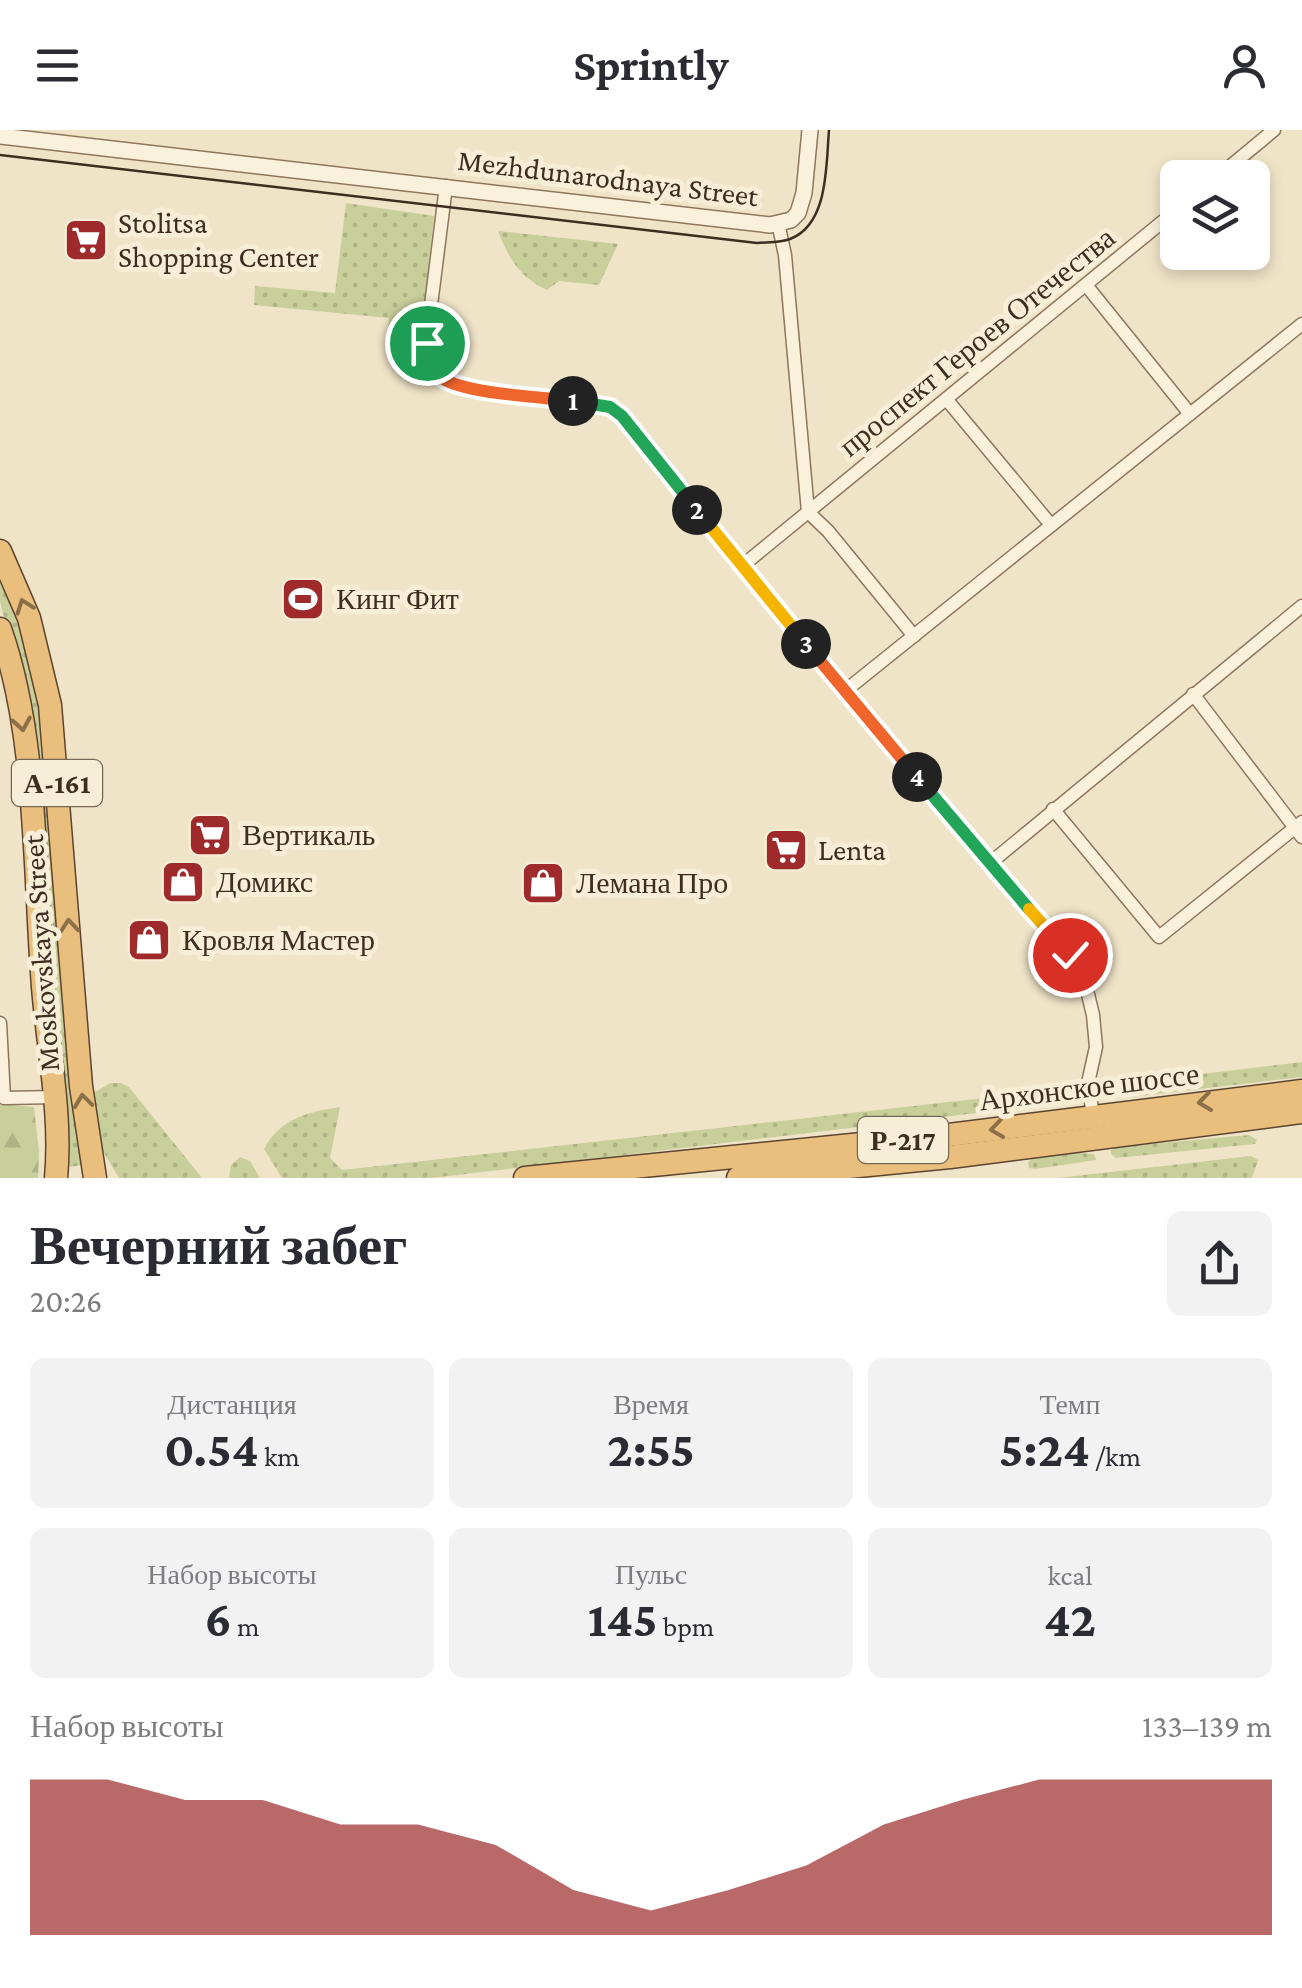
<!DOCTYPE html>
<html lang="ru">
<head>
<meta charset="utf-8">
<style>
  :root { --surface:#fff; --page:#f2f2f3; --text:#2b2b33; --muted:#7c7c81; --accent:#9e2a2b }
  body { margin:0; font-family:"Crimson Pro",serif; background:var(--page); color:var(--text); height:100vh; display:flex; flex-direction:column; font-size:38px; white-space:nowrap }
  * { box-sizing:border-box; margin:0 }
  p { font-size:32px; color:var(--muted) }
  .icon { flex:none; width:55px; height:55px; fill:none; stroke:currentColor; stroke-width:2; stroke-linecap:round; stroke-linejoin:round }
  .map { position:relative; height:1048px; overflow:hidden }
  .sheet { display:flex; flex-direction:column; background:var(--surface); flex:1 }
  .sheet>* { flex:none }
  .controls { position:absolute; left:1160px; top:30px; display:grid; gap:20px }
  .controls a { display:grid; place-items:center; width:110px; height:110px; border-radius:15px; background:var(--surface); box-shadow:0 5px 15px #0003; font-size:50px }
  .pin { position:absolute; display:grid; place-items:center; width:85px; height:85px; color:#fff; margin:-42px; border:5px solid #fff; border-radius:50%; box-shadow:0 2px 10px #0007 }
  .km { position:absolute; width:50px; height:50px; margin:-25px; border-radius:50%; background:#222; color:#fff; font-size:28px; line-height:50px; text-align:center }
  .round { display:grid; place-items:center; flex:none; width:105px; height:105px; border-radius:15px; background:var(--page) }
  .headline { display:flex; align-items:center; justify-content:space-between; height:170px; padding:0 30px }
  h1 { font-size:55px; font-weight:700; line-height:75px }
  .metrics { display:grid; grid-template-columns:repeat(3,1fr); gap:15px; height:170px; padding:10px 30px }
  .metrics div { display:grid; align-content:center; border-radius:15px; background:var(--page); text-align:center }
  .metrics b { font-size:50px; font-weight:700 }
  .metrics small { font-size:28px; font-weight:400 }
  .metrics p { font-size:28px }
  .chart { height:280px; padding:20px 30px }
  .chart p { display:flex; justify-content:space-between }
  .chart svg { width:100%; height:180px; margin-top:10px; fill:var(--accent); opacity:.7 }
  header { display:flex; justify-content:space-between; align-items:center; height:130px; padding:0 30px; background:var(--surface); font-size:45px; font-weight:700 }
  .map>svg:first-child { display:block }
  .grass { fill:url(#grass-dots) }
  .forest { fill:url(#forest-firs) }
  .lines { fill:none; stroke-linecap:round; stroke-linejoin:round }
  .minor-casing { stroke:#8d765c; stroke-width:15 }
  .tertiary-casing { stroke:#8d765c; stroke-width:18 }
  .trunk-casing { stroke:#5b4430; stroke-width:25 }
  .minor { stroke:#faf1dc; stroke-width:12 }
  .tertiary { stroke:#faf1dc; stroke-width:15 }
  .trunk { stroke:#eabe7c; stroke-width:22 }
  .tram { stroke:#3d2e20; stroke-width:2.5 }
  .oneway { stroke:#8b6f49 }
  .split-1-casing { stroke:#fff; stroke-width:20 }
  .split-2-casing { stroke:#fff; stroke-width:20 }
  .split-3-casing { stroke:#fff; stroke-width:20 }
  .split-4-casing { stroke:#fff; stroke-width:20 }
  .split-5-casing { stroke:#fff; stroke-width:20 }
  .split-6-casing { stroke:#fff; stroke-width:20 }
  .split-1 { stroke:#f0652b; stroke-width:12 }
  .split-2 { stroke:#22a559; stroke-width:12 }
  .split-3 { stroke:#f5b400; stroke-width:12 }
  .split-4 { stroke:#f0652b; stroke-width:12 }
  .split-5 { stroke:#22a559; stroke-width:12 }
  .split-6 { stroke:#f5b400; stroke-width:12 }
  .labels { text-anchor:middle; stroke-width:10; stroke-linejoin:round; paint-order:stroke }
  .shield { fill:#f7eed8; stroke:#756857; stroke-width:2.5 }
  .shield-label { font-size:28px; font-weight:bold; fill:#3d2e20 }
  .street-label { font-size:30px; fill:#3d2e20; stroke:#f7eed8 }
  .poi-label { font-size:30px; fill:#3d2e20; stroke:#f7eed8; text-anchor:start }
</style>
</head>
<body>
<header><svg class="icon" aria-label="menu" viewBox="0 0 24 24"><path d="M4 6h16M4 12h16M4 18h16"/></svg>Sprintly<svg class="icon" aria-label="person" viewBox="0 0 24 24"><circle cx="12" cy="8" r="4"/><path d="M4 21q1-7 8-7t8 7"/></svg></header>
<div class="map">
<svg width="1302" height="1048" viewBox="0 0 1302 1048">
  <defs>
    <pattern id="grass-dots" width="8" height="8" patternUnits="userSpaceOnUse" patternTransform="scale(2.5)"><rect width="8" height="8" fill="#c9cf9b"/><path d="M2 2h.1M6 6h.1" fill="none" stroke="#aeb285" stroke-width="1.8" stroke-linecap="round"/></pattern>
    <pattern id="forest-firs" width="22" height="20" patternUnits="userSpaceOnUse" patternTransform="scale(2.5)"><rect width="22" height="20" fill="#c9cf9b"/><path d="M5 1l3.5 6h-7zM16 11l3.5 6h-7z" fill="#aeb285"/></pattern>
  </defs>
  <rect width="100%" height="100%" fill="#f0e4c8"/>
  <!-- grass -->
  <g class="grass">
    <polygon points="346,73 434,86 422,200 419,204 404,206 388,198 389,188 254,175 255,156 335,163"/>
    <path d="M498,101L618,114L599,155L559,151L547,160C520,148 508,127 498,101Z"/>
    <polygon points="0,442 18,485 38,570 82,1035 63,1038 19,543 0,472"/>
    <polygon points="1302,932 1302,947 1131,967 1128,953"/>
    <polygon points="110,953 121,953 129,957 202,1048 119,1048 100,1016 90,965"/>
    <path d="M1092,956L1093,969L432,1048H282L264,1019C280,988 309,982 340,977L330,1028L342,1040Z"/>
    <polygon points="1249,1005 1257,1010 1255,1014 1116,1028 1111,1024 1111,1020 1117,1017"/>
    <polygon points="1079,1023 1094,1024 1096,1030 1035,1039 1029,1038 1028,1033 1032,1028"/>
    <polygon points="1251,1026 1258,1030 1252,1048 1058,1048"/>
    <polygon points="240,1027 250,1031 260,1048 229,1048 231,1035"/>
  </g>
  <!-- forest -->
  <polygon class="forest" points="0,974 34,977 39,1022 38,1048 0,1048"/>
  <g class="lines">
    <!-- minor casing -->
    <g class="minor-casing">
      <g id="minor">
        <polyline points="1216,48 1274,0"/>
        <path d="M446,56L427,207C427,221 431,240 444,248C484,274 570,258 612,278C623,284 631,296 640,305L845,561L1070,825L1085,852L1093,885L1096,917L1088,953L1094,992"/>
        <polyline points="778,93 785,125 808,382 828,401 914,506"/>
        <polyline points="1086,155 1190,284"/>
        <polyline points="947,270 1051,395"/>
        <polyline points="742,436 1178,79"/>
        <polyline points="845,561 1302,194"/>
        <polyline points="1193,564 1302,707"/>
        <polyline points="1053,679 1159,807 1302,692"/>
        <polyline points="989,734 1302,476"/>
        <polyline points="0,893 4,968 55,967"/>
      </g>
    </g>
    <!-- tertiary casing -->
    <g class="tertiary-casing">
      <polyline id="tertiary" points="0,6 770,95 791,90 798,83 804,63 810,0"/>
    </g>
    <!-- trunk casing -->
    <g class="trunk-casing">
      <g id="trunk">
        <polyline points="0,421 29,488 50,575 81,956 95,1048"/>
        <path d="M0,499C38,607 34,743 43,857C48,920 62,985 56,1048"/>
        <polyline points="525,1048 941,1006 1302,961"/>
        <polyline points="738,1048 950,1027 1302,982"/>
      </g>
    </g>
    <!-- minor -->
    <use href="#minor" class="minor"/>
    <!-- tertiary -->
    <use href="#tertiary" class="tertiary"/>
    <!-- trunk -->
    <use href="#trunk" class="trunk"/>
    <!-- tram -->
    <path class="tram" d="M0,25L757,113C768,112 780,113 790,109C829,94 826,34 829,0"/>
  </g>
  <!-- one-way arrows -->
  <defs><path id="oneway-chevron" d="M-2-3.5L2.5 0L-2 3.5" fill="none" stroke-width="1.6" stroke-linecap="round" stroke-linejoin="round" transform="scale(2.5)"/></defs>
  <g class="oneway">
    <use href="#oneway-chevron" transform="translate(24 476) rotate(-110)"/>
    <use href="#oneway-chevron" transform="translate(22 594) rotate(80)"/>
    <use href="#oneway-chevron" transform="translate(69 796) rotate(-95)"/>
    <use href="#oneway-chevron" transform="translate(83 971) rotate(-97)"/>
    <use href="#oneway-chevron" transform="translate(1205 972) rotate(173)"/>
    <use href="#oneway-chevron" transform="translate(997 999) rotate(172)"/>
  </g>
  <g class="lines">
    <!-- split-1 casing -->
    <g class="split-1-casing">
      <path id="split-1" d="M427,213C427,224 432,241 442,248C465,264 543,267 573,271"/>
    </g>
    <!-- split-2 casing -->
    <g class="split-2-casing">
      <polyline id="split-2" points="573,271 610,277 622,286 697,380"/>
    </g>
    <!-- split-3 casing -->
    <g class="split-3-casing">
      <polyline id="split-3" points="697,380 806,514"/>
    </g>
    <!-- split-4 casing -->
    <g class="split-4-casing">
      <polyline id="split-4" points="806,514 917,647"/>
    </g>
    <!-- split-5 casing -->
    <g class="split-5-casing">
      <polyline id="split-5" points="917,647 1029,779"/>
    </g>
    <!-- split-6 casing -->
    <g class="split-6-casing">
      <polyline id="split-6" points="1029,779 1070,825"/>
    </g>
    <!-- split-1 -->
    <use href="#split-1" class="split-1"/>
    <!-- split-2 -->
    <use href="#split-2" class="split-2"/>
    <!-- split-3 -->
    <use href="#split-3" class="split-3"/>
    <!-- split-4 -->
    <use href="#split-4" class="split-4"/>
    <!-- split-5 -->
    <use href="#split-5" class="split-5"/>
    <!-- split-6 -->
    <use href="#split-6" class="split-6"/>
  </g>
  <!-- icons -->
  <defs>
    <g id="supermarket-square" transform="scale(2.25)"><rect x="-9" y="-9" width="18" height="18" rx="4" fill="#9e2a2b" stroke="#f7eed8"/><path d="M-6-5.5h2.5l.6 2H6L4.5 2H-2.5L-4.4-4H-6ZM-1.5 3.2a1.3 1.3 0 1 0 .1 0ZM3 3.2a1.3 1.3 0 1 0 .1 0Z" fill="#fff"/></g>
    <g id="stadium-square" transform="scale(2.25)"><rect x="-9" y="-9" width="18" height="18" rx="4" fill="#9e2a2b" stroke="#f7eed8"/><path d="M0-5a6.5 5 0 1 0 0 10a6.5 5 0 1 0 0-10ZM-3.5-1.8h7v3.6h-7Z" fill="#fff"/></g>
    <g id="shop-square" transform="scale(2.25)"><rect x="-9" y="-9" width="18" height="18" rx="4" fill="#9e2a2b" stroke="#f7eed8"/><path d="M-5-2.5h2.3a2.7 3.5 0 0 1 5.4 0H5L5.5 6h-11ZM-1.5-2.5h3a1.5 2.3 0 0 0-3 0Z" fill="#fff"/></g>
  </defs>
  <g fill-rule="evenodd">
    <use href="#supermarket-square" x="86" y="110"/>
    <use href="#stadium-square" x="303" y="469"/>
    <use href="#supermarket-square" x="210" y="705"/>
    <use href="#supermarket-square" x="786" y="720"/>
    <use href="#shop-square" x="183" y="752"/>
    <use href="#shop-square" x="543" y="753"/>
    <use href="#shop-square" x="149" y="810"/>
  </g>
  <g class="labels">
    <!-- shield labels -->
    <g class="shield">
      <rect x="12" y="630" width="90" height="46" rx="8"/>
      <rect x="858" y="987" width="90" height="46" rx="8"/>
    </g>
    <g class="shield-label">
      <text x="57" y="663">А-161</text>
      <text x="903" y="1020">Р-217</text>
    </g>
    <!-- street labels -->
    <g class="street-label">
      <text transform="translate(608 48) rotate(7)" y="10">Mezhdunarodnaya Street</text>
      <text transform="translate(977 212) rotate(-39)" y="10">проспект Героев Отечества</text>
      <text transform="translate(41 823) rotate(-94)" y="10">Moskovskaya Street</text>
      <text transform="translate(1089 957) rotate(-7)" y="10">Архонское шоссе</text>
    </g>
    <!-- poi labels -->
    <g class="poi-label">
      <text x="118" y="103">Stolitsa<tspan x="118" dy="34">Shopping Center</tspan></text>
      <text x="336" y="479">Кинг Фит</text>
      <text x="242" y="715">Вертикаль</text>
      <text x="818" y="730">Lenta</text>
      <text x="216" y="762">Домикс</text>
      <text x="576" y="763">Лемана Про</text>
      <text x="182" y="820">Кровля Мастер</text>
    </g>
  </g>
</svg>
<div class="controls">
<a><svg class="icon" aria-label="layers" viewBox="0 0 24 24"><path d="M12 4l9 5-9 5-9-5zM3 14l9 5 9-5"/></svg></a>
</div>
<div class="pin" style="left:427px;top:213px;background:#1e9e55"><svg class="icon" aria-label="arrive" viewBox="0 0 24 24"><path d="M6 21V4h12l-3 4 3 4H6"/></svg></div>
<div class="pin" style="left:1070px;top:825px;background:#d93025"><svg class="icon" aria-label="check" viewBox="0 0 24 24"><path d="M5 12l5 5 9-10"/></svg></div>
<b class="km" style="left:573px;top:271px">1</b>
<b class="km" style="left:697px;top:380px">2</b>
<b class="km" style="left:806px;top:514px">3</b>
<b class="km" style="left:917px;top:647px">4</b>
</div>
<section class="sheet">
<div class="headline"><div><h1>Вечерний забег</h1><p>20:26</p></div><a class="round"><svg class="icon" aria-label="share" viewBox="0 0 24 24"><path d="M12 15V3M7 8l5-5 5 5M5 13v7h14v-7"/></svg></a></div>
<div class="metrics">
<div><p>Дистанция</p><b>0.54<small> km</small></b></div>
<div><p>Время</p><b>2:55</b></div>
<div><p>Темп</p><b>5:24<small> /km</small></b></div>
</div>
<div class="metrics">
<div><p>Набор высоты</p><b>6<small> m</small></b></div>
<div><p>Пульс</p><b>145<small> bpm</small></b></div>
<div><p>kcal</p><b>42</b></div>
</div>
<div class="chart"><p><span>Набор высоты</span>133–139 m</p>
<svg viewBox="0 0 160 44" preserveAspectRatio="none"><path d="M0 44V6L10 6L20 11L30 11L40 17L50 17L60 22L70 33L80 38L90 33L100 27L110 17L120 11L130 6L140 6L150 6L160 6V44z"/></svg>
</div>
</section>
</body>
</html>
